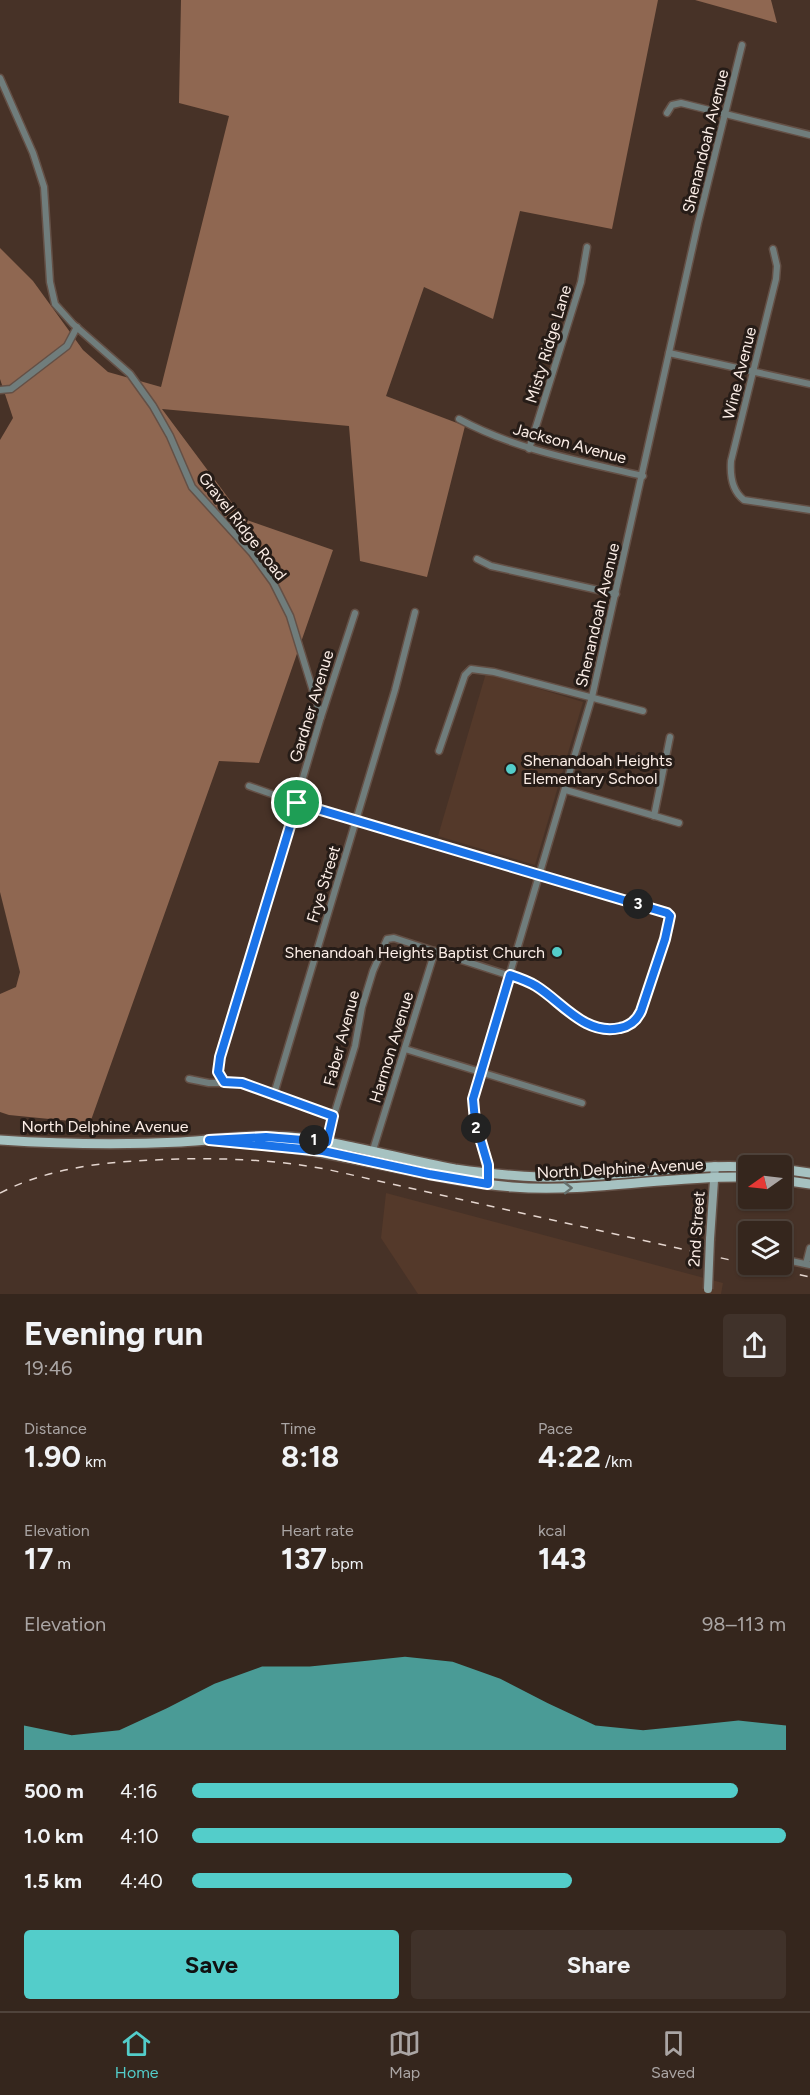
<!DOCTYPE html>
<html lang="en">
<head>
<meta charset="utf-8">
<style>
  :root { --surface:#35261d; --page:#40322a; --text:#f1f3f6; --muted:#aaa5a4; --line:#4f433b; --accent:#53cdca }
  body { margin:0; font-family:Figtree,sans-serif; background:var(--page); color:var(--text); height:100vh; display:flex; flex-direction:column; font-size:22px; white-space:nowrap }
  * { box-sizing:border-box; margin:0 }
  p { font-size:20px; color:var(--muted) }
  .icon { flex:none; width:33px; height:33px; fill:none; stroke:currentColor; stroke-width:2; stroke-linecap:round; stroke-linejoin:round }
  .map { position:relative; height:1294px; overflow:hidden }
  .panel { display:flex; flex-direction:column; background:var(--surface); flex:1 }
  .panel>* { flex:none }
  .needle { width:39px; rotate:256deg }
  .fabs { position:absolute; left:738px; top:1155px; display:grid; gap:12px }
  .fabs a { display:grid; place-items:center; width:54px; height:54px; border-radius:6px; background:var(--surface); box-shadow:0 2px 4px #0004,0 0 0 2px var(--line); font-size:30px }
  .pin { position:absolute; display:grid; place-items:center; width:51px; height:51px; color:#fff; margin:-26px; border:3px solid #fff; border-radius:50%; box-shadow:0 2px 6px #0007 }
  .km { position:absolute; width:30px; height:30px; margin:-15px; border-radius:50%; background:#222; color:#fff; font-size:16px; line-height:30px; text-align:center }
  .round { display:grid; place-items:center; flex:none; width:63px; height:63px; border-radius:6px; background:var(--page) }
  .overview { display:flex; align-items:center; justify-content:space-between; height:102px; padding:0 24px }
  h1 { font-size:33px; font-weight:700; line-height:45px }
  .figures { display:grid; grid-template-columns:repeat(3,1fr); gap:9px; height:102px; padding:6px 24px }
  .figures div { display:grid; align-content:center }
  .figures b { font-size:30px; font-weight:700 }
  .figures small { font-size:16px; font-weight:400 }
  .figures p { font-size:16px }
  .chart { height:168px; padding:12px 24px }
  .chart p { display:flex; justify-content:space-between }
  .chart svg { width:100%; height:108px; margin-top:6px; fill:var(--accent); opacity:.7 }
  .primary-button { display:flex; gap:12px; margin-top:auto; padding:12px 24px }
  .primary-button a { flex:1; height:69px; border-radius:6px; background:var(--accent); color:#111; font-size:24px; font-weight:700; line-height:69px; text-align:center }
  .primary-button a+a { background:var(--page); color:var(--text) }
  ul { padding:0 24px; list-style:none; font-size:20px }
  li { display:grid; grid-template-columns:96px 72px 1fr; align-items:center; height:45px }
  li i { height:15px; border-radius:8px; background:var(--accent) }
  .tabs { display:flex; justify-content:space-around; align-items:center; height:84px; border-top:2px solid var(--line); background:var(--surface); font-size:16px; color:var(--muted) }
  .tabs a { display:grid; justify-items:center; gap:3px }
  .tabs .selected { color:var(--accent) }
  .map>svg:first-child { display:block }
  .built { fill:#54392a }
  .forest { fill:#8f6751 }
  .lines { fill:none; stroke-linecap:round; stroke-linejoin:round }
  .street-casing { stroke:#645046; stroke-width:9 }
  .secondary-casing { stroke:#645046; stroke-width:11 }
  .primary-casing { stroke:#645046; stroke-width:12 }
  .street { stroke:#707d7c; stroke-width:6 }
  .secondary { stroke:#8fa4a3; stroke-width:8 }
  .primary { stroke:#a6c2c1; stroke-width:9 }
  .rail { stroke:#e4d5ce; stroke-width:1.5; stroke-dasharray:8 8; stroke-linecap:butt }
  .secondary-bridge-casing { stroke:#645046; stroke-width:11; stroke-linecap:butt }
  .secondary-bridge { stroke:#8fa4a3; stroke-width:8 }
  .oneway { stroke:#666f6c }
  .route-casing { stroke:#fff; stroke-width:12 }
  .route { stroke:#1a73e8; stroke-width:8 }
  .poi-dot { fill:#53cdca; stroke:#261c17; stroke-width:2 }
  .labels { text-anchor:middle; stroke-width:6; stroke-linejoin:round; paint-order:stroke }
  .street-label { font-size:16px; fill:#fceee7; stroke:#261c17 }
  .poi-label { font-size:16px; fill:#fceee7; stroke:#261c17; text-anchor:start }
</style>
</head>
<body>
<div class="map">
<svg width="810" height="1294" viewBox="0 0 810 1294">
  <rect width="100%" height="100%" fill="#473227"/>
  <!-- built -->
  <g class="built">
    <polygon points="486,673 583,702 535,865 438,836"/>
    <polygon points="386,1193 723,1283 721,1294 418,1294 381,1238"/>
  </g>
  <!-- forest -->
  <g class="forest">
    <polygon points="181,0 658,0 612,229 520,211 493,319 424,287 386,396 465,426 427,577 360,561 349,426 162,409 244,519 333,550 259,763 219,761 90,1123 9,1115 0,1112 0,994 16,987 20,972 0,892 0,440 13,418 0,379 0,248 33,281 83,350 108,372 161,387 229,116 179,103"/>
    <polygon points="695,0 771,0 777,23"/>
  </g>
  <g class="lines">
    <!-- street casing -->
    <g class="street-casing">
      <g id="street">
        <polyline points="0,78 33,153 44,187 50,282 55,304 73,324 130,374 153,406 170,436 192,487 252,553 273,582 290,616 321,717"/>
        <polyline points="667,113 672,105 681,103 810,135"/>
        <path d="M773,249L777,266L776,279L731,461C730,475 732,491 744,500L810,510"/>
        <polyline points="669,353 810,384"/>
        <polyline points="0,390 11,389 67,346 77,327"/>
        <path d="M459,419C516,450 580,461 643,476"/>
        <polyline points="529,449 581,282 587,247"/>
        <polyline points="477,559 491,566 616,594"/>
        <polyline points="439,751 465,675 471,669 494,672 643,711"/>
        <polyline points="249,786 297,803 667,913 670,916 670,925 641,1011 629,1025 616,1029 607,1029 587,1024 526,981 394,938 387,939 373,971 362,1007 355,1046 323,1151"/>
        <polyline points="566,790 679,823"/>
        <polyline points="654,816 670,737"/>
        <polyline points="405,1049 582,1103"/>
        <polyline points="189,1079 209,1083 242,1083 333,1116"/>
        <polyline points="223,1082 218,1073 220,1057 321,717 355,613"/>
        <polyline points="274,1094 395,690 415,612"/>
        <polyline points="373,1150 435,951"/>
        <path d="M488,1184C487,1152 469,1123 475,1091L592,697L698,223L742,45"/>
        <polyline points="746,1252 748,1252"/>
        <polyline points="782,1259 810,1265"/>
        <polyline points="806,1264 810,1248"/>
      </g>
    </g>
    <!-- secondary casing -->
    <g class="secondary-casing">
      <polyline id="secondary" points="710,1239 715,1166"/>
    </g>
    <!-- primary casing -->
    <g class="primary-casing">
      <g id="primary">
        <path d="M0,1140C61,1144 121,1145 181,1142C218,1140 253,1134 290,1137C346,1142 399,1159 455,1169C483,1173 512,1176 540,1177C610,1179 679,1164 748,1167"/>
        <path d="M239,1143C332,1147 420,1179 512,1187C591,1193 670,1175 748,1177"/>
        <polyline points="782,1169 810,1173"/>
        <polyline points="782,1180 810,1184"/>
      </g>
    </g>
    <!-- street -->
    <use href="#street" class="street"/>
    <!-- secondary -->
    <use href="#secondary" class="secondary"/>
    <!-- primary -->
    <use href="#primary" class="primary"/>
    <!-- rail -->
    <g class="rail">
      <path d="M0,1193C57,1164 117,1161 179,1159C230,1158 279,1160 330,1170L748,1264"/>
      <polyline points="753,1264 810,1277"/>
    </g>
    <!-- secondary-bridge casing -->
    <g class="secondary-bridge-casing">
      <polyline id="secondary-bridge" points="708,1289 710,1239"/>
    </g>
    <!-- secondary-bridge -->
    <use href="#secondary-bridge" class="secondary-bridge"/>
  </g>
  <!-- one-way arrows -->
  <defs><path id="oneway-chevron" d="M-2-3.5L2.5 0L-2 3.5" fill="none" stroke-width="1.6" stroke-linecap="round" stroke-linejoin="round" transform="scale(1.5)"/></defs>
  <use class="oneway" href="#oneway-chevron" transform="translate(568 1188) rotate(-1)"/>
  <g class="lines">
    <!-- route casing -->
    <g class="route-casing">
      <path id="route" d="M297,803L667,913L670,916L665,939L641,1011C637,1020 630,1026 620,1028C585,1036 562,1002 536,986C528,981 519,978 510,975L473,1099L475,1121L488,1165V1184L429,1174L323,1151L209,1140L266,1137L327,1142L333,1116L242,1083L224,1082L218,1072L220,1057Z"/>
    </g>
    <!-- route -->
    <use href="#route" class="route"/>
  </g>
  <!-- markers -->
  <g class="poi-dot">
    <circle cx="511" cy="769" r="6"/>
    <circle cx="557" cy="952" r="6"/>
  </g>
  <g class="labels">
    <!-- street labels -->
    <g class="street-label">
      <text transform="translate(705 141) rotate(-76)" y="6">Shenandoah Avenue</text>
      <text transform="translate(548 344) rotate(-73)" y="6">Misty Ridge Lane</text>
      <text transform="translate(739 373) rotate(-76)" y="6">Wine Avenue</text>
      <text transform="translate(570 443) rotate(15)" y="6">Jackson Avenue</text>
      <text transform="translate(243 526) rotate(52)" y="6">Gravel Ridge Road</text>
      <text transform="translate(597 615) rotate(-77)" y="6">Shenandoah Avenue</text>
      <text transform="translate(311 706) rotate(-73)" y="6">Gardner Avenue</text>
      <text transform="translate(323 884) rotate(-73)" y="6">Frye Street</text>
      <text transform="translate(341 1038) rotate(-75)" y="6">Faber Avenue</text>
      <text transform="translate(391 1047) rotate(-73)" y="6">Harmon Avenue</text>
      <text x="105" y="1132">North Delphine Avenue</text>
      <text transform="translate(620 1168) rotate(-3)" y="6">North Delphine Avenue</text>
      <text transform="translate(696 1229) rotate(-86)" y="6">2nd Street</text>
    </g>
    <!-- poi labels -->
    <g class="poi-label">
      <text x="523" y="766">Shenandoah Heights<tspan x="523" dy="18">Elementary School</tspan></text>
      <text x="545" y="958" text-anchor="end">Shenandoah Heights Baptist Church</text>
    </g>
  </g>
</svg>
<div class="fabs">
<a><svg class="needle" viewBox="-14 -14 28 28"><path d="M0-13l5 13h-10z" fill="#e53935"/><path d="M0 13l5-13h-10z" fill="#aaa5a4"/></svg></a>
<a><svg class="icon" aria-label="layers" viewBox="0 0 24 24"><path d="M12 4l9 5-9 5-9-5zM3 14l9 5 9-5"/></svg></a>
</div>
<div class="pin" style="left:297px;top:803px;background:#1e9e55"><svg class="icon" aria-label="arrive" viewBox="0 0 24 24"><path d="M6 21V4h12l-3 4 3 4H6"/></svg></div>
<b class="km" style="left:314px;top:1140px">1</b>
<b class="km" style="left:476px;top:1128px">2</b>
<b class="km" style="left:638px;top:904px">3</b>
</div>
<section class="panel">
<div class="overview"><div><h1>Evening run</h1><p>19:46</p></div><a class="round"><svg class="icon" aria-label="share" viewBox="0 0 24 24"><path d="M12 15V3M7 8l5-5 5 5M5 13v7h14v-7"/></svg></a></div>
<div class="figures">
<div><p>Distance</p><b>1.90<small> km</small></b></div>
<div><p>Time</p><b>8:18</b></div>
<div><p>Pace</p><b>4:22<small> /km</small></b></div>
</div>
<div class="figures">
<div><p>Elevation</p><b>17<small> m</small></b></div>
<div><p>Heart rate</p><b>137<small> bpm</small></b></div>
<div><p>kcal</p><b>143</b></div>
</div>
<div class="chart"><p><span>Elevation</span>98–113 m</p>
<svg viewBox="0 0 160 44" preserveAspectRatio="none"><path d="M0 44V34L10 38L20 36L30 27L40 17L50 10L60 10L70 8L80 6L90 8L100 15L110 25L120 34L130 36L140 34L150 32L160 34V44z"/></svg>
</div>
<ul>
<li><b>500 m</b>4:16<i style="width:92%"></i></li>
<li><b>1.0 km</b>4:10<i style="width:100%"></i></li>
<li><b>1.5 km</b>4:40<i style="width:64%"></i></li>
</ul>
<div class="primary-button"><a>Save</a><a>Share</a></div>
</section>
<nav class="tabs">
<a class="selected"><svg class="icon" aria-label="home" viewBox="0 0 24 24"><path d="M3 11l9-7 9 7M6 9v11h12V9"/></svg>Home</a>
<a><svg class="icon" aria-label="map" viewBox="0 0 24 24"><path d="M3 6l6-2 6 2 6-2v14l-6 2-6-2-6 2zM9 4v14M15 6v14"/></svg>Map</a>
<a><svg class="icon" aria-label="saved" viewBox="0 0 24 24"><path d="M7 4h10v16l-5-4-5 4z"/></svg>Saved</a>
</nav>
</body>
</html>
